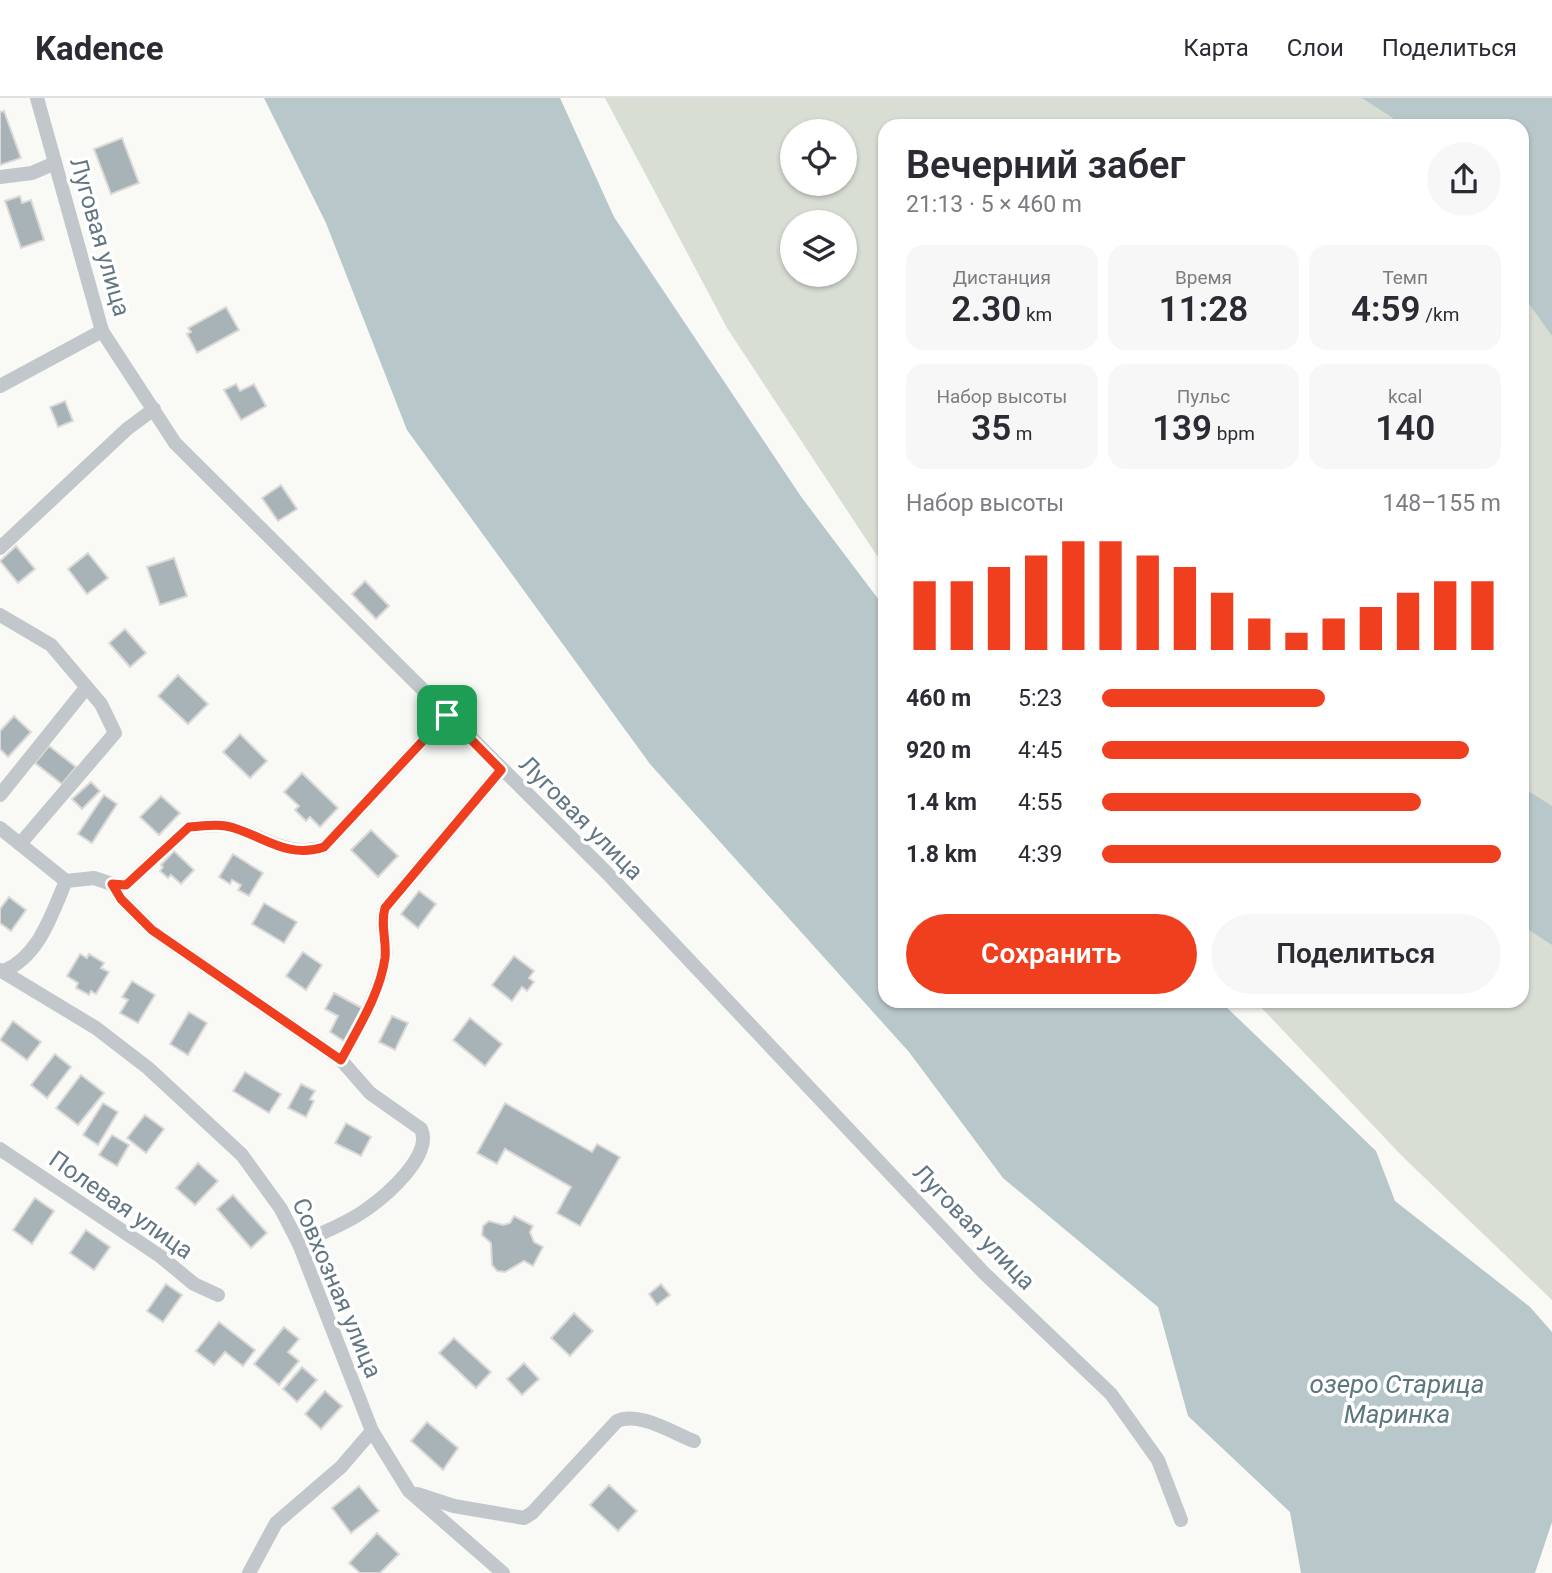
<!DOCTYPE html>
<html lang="ru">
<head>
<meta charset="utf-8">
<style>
  :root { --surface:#fff; --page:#f7f7f7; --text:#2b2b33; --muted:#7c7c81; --line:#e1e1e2; --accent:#f03f1f }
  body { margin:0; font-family:Roboto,sans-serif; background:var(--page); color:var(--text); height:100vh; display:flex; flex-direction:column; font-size:26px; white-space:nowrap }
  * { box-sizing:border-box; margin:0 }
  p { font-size:23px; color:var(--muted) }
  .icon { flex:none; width:38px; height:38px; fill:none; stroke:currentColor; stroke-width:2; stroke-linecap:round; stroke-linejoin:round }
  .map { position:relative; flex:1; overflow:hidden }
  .panel { position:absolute; left:878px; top:21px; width:651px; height:889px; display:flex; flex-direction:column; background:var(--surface); border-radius:21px; box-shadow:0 2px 5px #0004 }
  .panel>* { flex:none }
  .fabs { position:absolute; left:780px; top:21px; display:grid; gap:14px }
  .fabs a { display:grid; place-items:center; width:77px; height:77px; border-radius:50%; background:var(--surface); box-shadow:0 2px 5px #0004; font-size:35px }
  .pin { position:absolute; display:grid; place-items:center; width:60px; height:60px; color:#fff; margin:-30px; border-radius:14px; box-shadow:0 4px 10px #0006 }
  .round { display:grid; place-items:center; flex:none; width:74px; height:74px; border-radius:37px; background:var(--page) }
  .headline { display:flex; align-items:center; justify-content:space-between; height:119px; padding:0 28px }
  h1 { font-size:38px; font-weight:600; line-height:52px }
  .figures { display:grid; grid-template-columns:repeat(3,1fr); gap:10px; height:119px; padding:7px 28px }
  .figures div { display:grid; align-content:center; border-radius:18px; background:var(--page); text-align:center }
  .figures b { font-size:35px; font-weight:600 }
  .figures small { font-size:19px; font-weight:400 }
  .figures p { font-size:19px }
  .chart { height:196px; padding:14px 28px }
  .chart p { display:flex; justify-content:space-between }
  .chart svg { width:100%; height:126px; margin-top:7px; stroke:var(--accent); stroke-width:6 }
  .button { display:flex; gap:14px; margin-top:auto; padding:14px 28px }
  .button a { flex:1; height:80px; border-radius:42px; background:var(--accent); color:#fff; font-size:28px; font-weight:600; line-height:80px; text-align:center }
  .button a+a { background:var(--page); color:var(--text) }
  ul { padding:0 28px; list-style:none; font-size:23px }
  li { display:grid; grid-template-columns:112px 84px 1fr; align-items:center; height:52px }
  li i { height:18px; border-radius:9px; background:var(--accent) }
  header { display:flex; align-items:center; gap:42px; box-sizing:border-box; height:98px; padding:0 35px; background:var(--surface); border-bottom:2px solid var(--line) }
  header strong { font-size:33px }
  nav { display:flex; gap:38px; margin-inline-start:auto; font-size:24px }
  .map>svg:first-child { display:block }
  .green { fill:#d9ded5; fill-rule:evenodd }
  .water { fill:#b8c7ca }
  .building { fill:#a8b3b8; stroke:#dbdad8; stroke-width:2 }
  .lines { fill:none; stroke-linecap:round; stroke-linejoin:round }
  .street { stroke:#c1c7ca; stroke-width:14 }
  .route-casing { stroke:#fff; stroke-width:14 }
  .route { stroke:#f03f1f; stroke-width:9 }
  .labels { text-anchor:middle; stroke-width:7; stroke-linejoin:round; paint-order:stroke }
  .street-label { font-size:24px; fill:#627783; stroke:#fff }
  .water-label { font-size:26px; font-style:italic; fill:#5d777d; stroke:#fff }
</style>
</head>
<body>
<header>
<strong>Kadence</strong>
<nav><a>Карта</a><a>Слои</a><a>Поделиться</a></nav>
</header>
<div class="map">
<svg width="1552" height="1475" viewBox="0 0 1552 1475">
  <rect width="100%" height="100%" fill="#f9f9f6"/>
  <!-- green -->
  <path class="green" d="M605,0H1552V1202L1402,1058L1255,903H1522V28H886L885,470L727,230ZM793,33H845V86H793ZM793,124H845V177H793Z"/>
  <!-- water -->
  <g class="water">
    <polygon points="264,0 560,0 614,119 802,400 885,510 886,903 1220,903 1376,1053 1395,1103 1530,1209 1552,1234 1552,1424 1535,1475 1301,1475 1290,1414 1188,1318 1158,1209 1003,1080 909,954 650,666 407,332 326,125"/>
    <polygon points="1362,0 1552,0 1552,238 1523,197 1522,28 1405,28"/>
    <polygon points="1522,689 1552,708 1552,847 1523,828"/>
  </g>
  <!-- building -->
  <g class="building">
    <polygon points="4,13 21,60 0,67 0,14"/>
    <polygon points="122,40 139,85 111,96 94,51"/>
    <polygon points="20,98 22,105 31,102 44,142 21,150 5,103"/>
    <polygon points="226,209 239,232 197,255 187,236 191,234 188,230"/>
    <polygon points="236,286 240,293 254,286 266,308 241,322 224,292"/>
    <polygon points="65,303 73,323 58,329 50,309"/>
    <polygon points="281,387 297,411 278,423 262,400"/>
    <polygon points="16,448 35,471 18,485 0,463"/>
    <polygon points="88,455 108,480 87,496 68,471"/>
    <polygon points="174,460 187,498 160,507 147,469"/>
    <polygon points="365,483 389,508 376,521 352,496"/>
    <polygon points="125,531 146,555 130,569 109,545"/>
    <polygon points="178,577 208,606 188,626 158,598"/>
    <polygon points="14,618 31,634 8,659 0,651 0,633"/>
    <polygon points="240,636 267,663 250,680 223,654"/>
    <polygon points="49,648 76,669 62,686 35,665"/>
    <polygon points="302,675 338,710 320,729 310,719 306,723 295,712 299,708 284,694"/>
    <polygon points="91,684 100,693 82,711 72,701"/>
    <polygon points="104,697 117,706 92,745 78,736"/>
    <polygon points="161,698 180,715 159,737 140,719"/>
    <polygon points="371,732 398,758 378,779 351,752"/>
    <polygon points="174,753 194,772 181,786 171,777 168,780 160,773 163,769 161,767"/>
    <polygon points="233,756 263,775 249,798 238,792 241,787 232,782 230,786 219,779"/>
    <polygon points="419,793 436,806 418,830 401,816"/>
    <polygon points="9,799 26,812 11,833 0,825 0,811"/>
    <polygon points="264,805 297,824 284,845 252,826"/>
    <polygon points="303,854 322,867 306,892 286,878"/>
    <polygon points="80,856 87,860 89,856 104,865 101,870 109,874 96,896 91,893 89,897 76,890 78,885 67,878"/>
    <polygon points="514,858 534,873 529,880 534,884 527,893 522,889 512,903 492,887"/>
    <polygon points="132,883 155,897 138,925 120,915 128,902 122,899"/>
    <polygon points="334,895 362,910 344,943 330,934 338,918 325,911"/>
    <polygon points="189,914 207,925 188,957 170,946"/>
    <polygon points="392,918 408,925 395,952 379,944"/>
    <polygon points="470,920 502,946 485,968 453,942"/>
    <polygon points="13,923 41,944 27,962 0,942"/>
    <polygon points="55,956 71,969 47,1000 31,987"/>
    <polygon points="245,974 281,996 269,1015 233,993"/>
    <polygon points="81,977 104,995 78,1027 56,1010"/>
    <polygon points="301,986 315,993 310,1001 314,1003 306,1019 288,1010"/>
    <polygon points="103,1005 118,1014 98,1047 83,1037"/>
    <polygon points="505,1005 592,1054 597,1046 620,1059 580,1128 557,1115 571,1089 505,1051 497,1066 477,1055"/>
    <polygon points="145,1017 164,1031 146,1055 127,1040"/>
    <polygon points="346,1025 371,1039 361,1058 335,1045"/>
    <polygon points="112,1037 129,1047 117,1068 99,1057"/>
    <polygon points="198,1065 218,1083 195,1107 176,1090"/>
    <polygon points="233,1097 267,1135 251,1150 217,1111"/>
    <polygon points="35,1100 54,1113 32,1146 13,1132"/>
    <polygon points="514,1118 533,1128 530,1134 534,1144 543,1149 533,1168 524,1163 505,1174 497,1173 492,1167 491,1145 482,1137 483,1128 489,1123 503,1127 510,1125"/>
    <polygon points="86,1132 110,1149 94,1172 70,1155"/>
    <polygon points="166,1186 182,1197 163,1224 147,1213"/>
    <polygon points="661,1186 670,1197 657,1207 649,1196"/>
    <polygon points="574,1215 593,1233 570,1258 551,1240"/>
    <polygon points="219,1224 255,1252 243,1268 225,1254 214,1267 196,1253"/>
    <polygon points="284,1229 299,1241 288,1254 299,1263 279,1287 254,1266"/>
    <polygon points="454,1240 491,1274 476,1290 439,1255"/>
    <polygon points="524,1265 539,1281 522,1297 507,1281"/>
    <polygon points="302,1269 317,1282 297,1304 283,1291"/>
    <polygon points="325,1293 342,1308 321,1331 305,1316"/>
    <polygon points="427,1324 458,1350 443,1372 411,1343"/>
    <polygon points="609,1387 637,1413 618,1433 590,1407"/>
    <polygon points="359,1388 379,1413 351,1435 332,1410"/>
    <polygon points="377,1435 399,1456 380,1475 360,1475 349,1465"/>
  </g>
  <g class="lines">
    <!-- street -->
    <g class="street">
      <polyline points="37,0 102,233 175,345 607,775 984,1175 1111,1296 1158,1362 1181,1422"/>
      <polyline points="0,79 32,75 55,65"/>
      <polyline points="0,288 102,233"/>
      <polyline points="0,450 127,331 154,311"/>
      <polyline points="0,517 51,547 101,606 115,635 20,746"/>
      <polyline points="0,697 86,590"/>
      <polyline points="0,730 66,783 94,780 112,786 121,801 152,832 341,962"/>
      <path d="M112,786L126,787L189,729C204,728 220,725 234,730C266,740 289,760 324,749L447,617"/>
      <polyline points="0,872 96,930 148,970 242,1057 281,1111 299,1146 372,1333 409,1393 503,1475"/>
      <path d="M4,873C40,857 51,817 66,783"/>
      <polyline points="0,1051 160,1158 194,1186 218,1197"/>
      <path d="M299,1146C320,1135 347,1126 367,1111C387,1097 433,1057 421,1031L370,995L341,962C358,930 380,895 385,860C387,842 380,827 385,810L501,672"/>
      <path d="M417,1396L454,1408L524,1420L532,1415L617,1323C639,1313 673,1335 694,1343"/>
      <polyline points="249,1475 276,1425 341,1369 372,1333"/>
    </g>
  </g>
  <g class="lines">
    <!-- route casing -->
    <g class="route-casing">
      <path id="route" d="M447,617L501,672L385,810C380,827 387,842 385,860C380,896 358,930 341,962L152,832L121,801L112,786L126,787L189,729C204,728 220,725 234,730C266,740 289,761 324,749Z"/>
    </g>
    <!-- route -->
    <use href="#route" class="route"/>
  </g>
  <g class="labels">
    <!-- street labels -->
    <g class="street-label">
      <text transform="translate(100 139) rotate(74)" y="8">Луговая улица</text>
      <text transform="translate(581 720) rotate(45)" y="8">Луговая улица</text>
      <text transform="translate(121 1107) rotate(35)" y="8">Полевая улица</text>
      <text transform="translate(974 1129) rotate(46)" y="8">Луговая улица</text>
      <text transform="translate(337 1190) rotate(67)" y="8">Совхозная улица</text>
    </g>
    <!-- water labels -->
    <g class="water-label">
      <text x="1397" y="1295">озеро Старица<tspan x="1397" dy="30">Маринка</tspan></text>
    </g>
  </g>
</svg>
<div class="fabs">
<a><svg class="icon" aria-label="locate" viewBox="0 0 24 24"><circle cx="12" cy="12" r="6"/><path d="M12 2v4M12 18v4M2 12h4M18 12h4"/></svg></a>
<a><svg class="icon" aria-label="layers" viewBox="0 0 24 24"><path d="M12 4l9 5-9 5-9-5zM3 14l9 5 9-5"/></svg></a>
</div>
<div class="pin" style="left:447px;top:617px;background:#1e9e55"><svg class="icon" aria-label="arrive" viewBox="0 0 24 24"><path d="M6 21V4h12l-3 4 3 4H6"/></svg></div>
<section class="panel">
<div class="headline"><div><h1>Вечерний забег</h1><p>21:13 · 5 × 460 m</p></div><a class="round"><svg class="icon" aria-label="share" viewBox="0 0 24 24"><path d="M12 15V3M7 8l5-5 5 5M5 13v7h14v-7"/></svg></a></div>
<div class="figures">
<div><p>Дистанция</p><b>2.30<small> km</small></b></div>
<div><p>Время</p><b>11:28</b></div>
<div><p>Темп</p><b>4:59<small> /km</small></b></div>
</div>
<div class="figures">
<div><p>Набор высоты</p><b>35<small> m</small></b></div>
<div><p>Пульс</p><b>139<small> bpm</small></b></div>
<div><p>kcal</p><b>140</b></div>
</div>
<div class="chart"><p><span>Набор высоты</span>148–155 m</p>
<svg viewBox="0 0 160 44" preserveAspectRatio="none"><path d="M5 44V20M15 44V20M25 44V15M35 44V11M45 44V6M55 44V6M65 44V11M75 44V15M85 44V24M95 44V33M105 44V38M115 44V33M125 44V29M135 44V24M145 44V20M155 44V20"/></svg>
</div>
<ul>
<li><b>460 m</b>5:23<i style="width:56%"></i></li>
<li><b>920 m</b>4:45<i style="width:92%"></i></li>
<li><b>1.4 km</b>4:55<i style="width:80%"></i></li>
<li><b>1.8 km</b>4:39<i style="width:100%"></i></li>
</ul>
<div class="button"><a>Сохранить</a><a>Поделиться</a></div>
</section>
</div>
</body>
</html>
